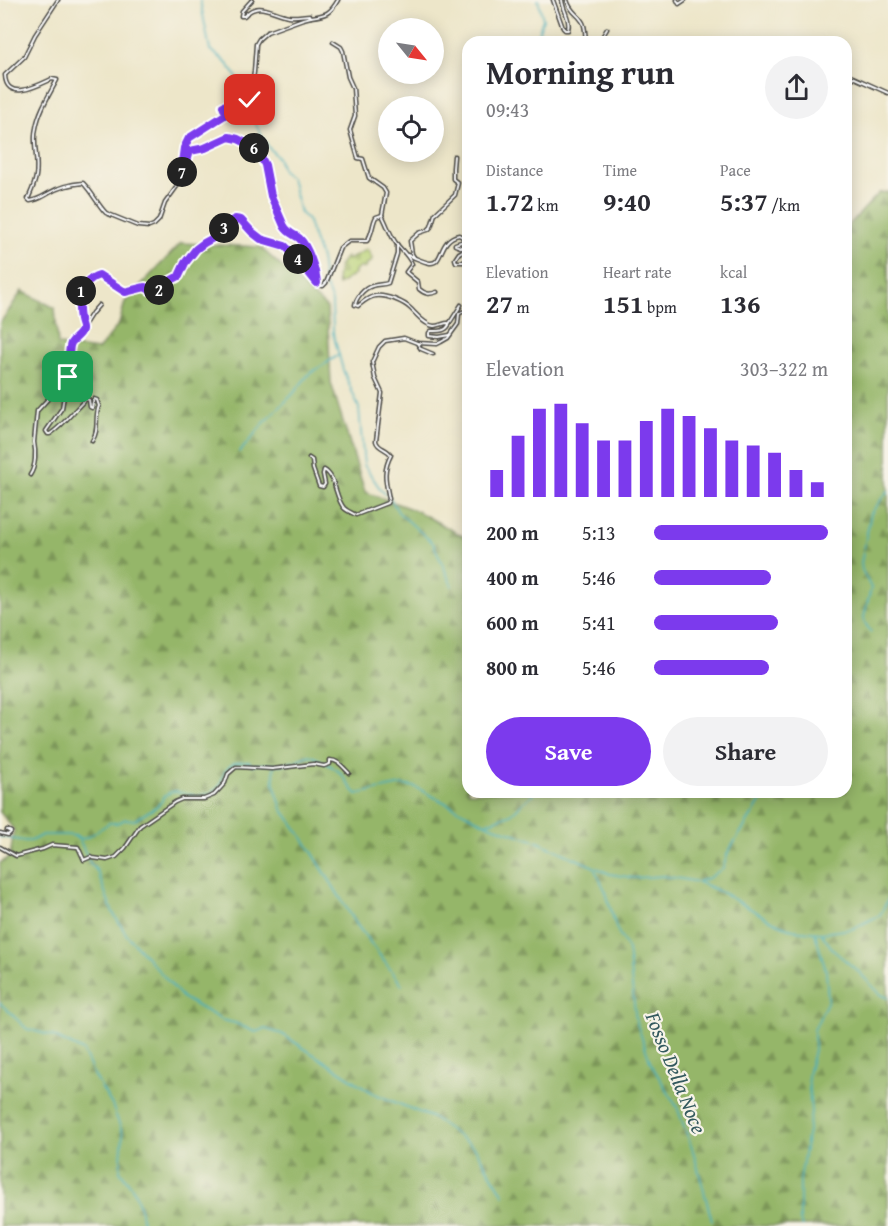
<!DOCTYPE html>
<html lang="en">
<head>
<meta charset="utf-8">
<style>
  :root { --surface:#fff; --page:#f2f2f3; --text:#2b2b33; --muted:#7c7c81; --accent:#7c3aed }
  body { margin:0; font-family:"Gentium Book Plus",serif; background:var(--page); color:var(--text); height:100vh; display:flex; flex-direction:column; font-size:22px; white-space:nowrap }
  * { box-sizing:border-box; margin:0 }
  p { font-size:20px; color:var(--muted) }
  .icon { flex:none; width:33px; height:33px; fill:none; stroke:currentColor; stroke-width:2; stroke-linecap:round; stroke-linejoin:round }
  .map { position:relative; flex:1; overflow:hidden }
  .panel { position:absolute; left:462px; top:36px; width:390px; height:762px; display:flex; flex-direction:column; background:var(--surface); border-radius:18px; box-shadow:0 3px 15px #0003 }
  .panel>* { flex:none }
  .needle { width:39px; rotate:120deg }
  .buttons { position:absolute; left:378px; top:18px; display:grid; gap:12px }
  .buttons a { display:grid; place-items:center; width:66px; height:66px; border-radius:50%; background:var(--surface); box-shadow:0 3px 15px #0003; font-size:30px }
  .pin { position:absolute; display:grid; place-items:center; width:51px; height:51px; color:#fff; margin:-26px; border-radius:12px; box-shadow:0 3px 9px #0006 }
  .km { position:absolute; width:30px; height:30px; margin:-15px; border-radius:50%; background:#222; color:#fff; font-size:16px; line-height:30px; text-align:center }
  .round { display:grid; place-items:center; flex:none; width:63px; height:63px; border-radius:32px; background:var(--page) }
  .head { display:flex; align-items:center; justify-content:space-between; height:102px; padding:0 24px }
  h1 { font-size:33px; font-weight:700; line-height:45px }
  .figures { display:grid; grid-template-columns:repeat(3,1fr); gap:9px; height:102px; padding:6px 24px }
  .figures div { display:grid; align-content:center }
  .figures b { font-size:26px; font-weight:700 }
  .figures small { font-size:16px; font-weight:400 }
  .figures p { font-size:16px }
  .chart { height:168px; padding:12px 24px }
  .chart p { display:flex; justify-content:space-between }
  .chart svg { width:100%; height:108px; margin-top:6px; stroke:var(--accent); stroke-width:6 }
  .button { display:flex; gap:12px; margin-top:auto; padding:12px 24px }
  .button a { flex:1; height:69px; border-radius:36px; background:var(--accent); color:#fff; font-size:24px; font-weight:700; line-height:69px; text-align:center }
  .button a+a { background:var(--page); color:var(--text) }
  ul { padding:0 24px; list-style:none; font-size:20px }
  li { display:grid; grid-template-columns:96px 72px 1fr; align-items:center; height:45px }
  li i { height:15px; border-radius:8px; background:var(--accent) }
  .map>svg:first-child { display:block }
  .forest { fill:url(#forest-firs); stroke:#60704a; stroke-width:1.5 }
  .cemetery { fill:url(#cemetery-stones); stroke:#748052; stroke-width:1.5 }
  .lines { fill:none; stroke-linecap:round; stroke-linejoin:round }
  .stream { stroke:#41afbe; stroke-width:1.5 }
  .street-casing { stroke:#484743; stroke-width:5 }
  .street { stroke:#fff; stroke-width:2 }
  .route-casing { stroke:#fff; stroke-width:12 }
  .route { stroke:#7c3aed; stroke-width:8 }
  .labels { text-anchor:middle; stroke-width:4.5; stroke-linejoin:round; paint-order:stroke }
  .water-label { font-size:21px; font-style:italic; fill:#33595e; stroke:#f7f3e8 }
</style>
</head>
<body>
<div class="map">
<svg width="888" height="1226" viewBox="0 0 888 1226">
  <defs>
    <pattern id="forest-firs" width="22" height="20" patternUnits="userSpaceOnUse" patternTransform="scale(1.5)"><rect width="22" height="20" fill="#95b669"/><path d="M5 1l3.5 6h-7zM16 11l3.5 6h-7z" fill="#7a9457"/></pattern>
    <pattern id="cemetery-stones" width="16" height="16" patternUnits="userSpaceOnUse" patternTransform="scale(1.5)"><rect width="16" height="16" fill="#bcd479"/><path d="M2 7V4a2 2 0 0 1 4 0v3zM10 15v-3a2 2 0 0 1 4 0v3z" fill="#a2b669"/></pattern>
  </defs>
  <rect width="100%" height="100%" fill="#f7f3e8"/>
  <filter id="ink" filterUnits="userSpaceOnUse"><feTurbulence type="fractalNoise" baseFrequency=".0167" numOctaves="2"/><feDisplacementMap in="SourceGraphic" scale="12" xChannelSelector="R" yChannelSelector="G"/><feConvolveMatrix kernelMatrix="1 2 1 2 8 2 1 2 1" color-interpolation-filters="sRGB"/></filter>
  <filter id="wash" filterUnits="userSpaceOnUse"><feTurbulence type="fractalNoise" baseFrequency=".008" numOctaves="4" result="noise"/><feDisplacementMap in="SourceGraphic" scale="24" xChannelSelector="R" yChannelSelector="G"/><feGaussianBlur stdDeviation="1.35" result="paint"/><feColorMatrix in="noise" values="0 0 0 0 0 0 0 0 0 0 0 0 0 0 0 0 0 1.4 0 .05"/><feComposite in="paint" operator="in"/></filter>
  <g filter="url(#wash)">
    <rect width="100%" height="100%" fill="#ede6c9"/>
    <!-- forest -->
    <polygon class="forest" points="888,192 888,1226 0,1226 0,863 10,857 14,830 0,812 0,323 22,291 55,308 58,345 98,350 119,324 125,302 181,243 260,247 327,308 331,383 365,492 417,511 468,539 468,792 846,792 846,228 879,193"/>
    <!-- cemetery -->
    <path class="cemetery" d="M367,249L372,258L371,259L372,261L365,265L366,267L363,269L361,267L354,271L355,274L338,285C336,274 338,266 346,257L348,260Z"/>
    <g class="lines">
      <!-- stream -->
      <g class="stream">
        <path d="M200,0L210,50C231,63 237,76 246,97"/>
        <polyline points="535,42 543,19 538,0"/>
        <polyline points="250,107 257,127 269,148 278,157 282,171 291,178 300,213 307,219 321,259 324,282"/>
        <polyline points="326,287 332,302 333,333 343,370 359,408 364,465 381,490 391,499 398,512 433,543 452,586"/>
        <polyline points="240,452 262,425 292,395 309,374 339,355"/>
        <polyline points="871,632 865,623 864,617 871,588 862,570 861,563 871,513 888,491"/>
        <polyline points="274,765 274,784 282,809 306,842 357,925 402,985"/>
        <polyline points="487,823 511,814 535,792"/>
        <polyline points="74,836 80,841 90,863 97,871 113,913 126,934 183,998 222,1020 235,1023 255,1032 265,1029 282,1034 373,1093 433,1118 475,1148 504,1195"/>
        <path d="M0,837L25,841H31L42,835H66L76,836L82,839L90,836L109,823H117L126,819L135,820L157,806L162,801L163,797L171,792L176,791L197,796L212,793L220,785L225,771L230,766L235,763L249,762L252,765C263,762 274,766 286,764C293,762 301,758 309,755C317,758 337,768 342,775C348,782 350,788 357,794L402,785L415,787L486,824L536,841L610,874L634,878L664,876L698,882L721,892L772,921L793,930L821,933L852,929L880,915L888,899"/>
        <polyline points="595,870 606,892 616,928 628,950 636,1021 651,1064 677,1107 694,1154 712,1221"/>
        <polyline points="699,881 709,878 723,868 728,852 767,792"/>
        <polyline points="821,933 834,951 859,972 880,994 888,998"/>
        <polyline points="0,1003 27,1029 53,1036 83,1051 95,1077 112,1105 123,1134 120,1171 135,1192 141,1212 143,1226"/>
        <polyline points="802,1226 800,1221 800,1180 811,1112 808,1075 814,1050 814,1030 828,1000 826,971 815,933"/>
      </g>
    </g>
  </g>
  <g filter="url(#ink)">
    <g class="lines">
      <!-- street casing -->
      <g class="street-casing">
        <g id="street">
          <path d="M58,0L35,35L24,57L5,75C6,103 39,85 52,79L57,80C49,95 39,111 36,128C32,144 39,160 36,176C35,184 31,192 28,199L30,201C38,200 42,197 49,193C59,187 71,184 83,183C92,192 98,205 106,213L138,226L149,227L154,225L159,220L165,203L178,185L182,172"/>
          <path d="M252,0L242,11L241,16H244C259,0 271,13 289,16C297,17 303,15 310,15L311,17L303,19L267,32L259,39L256,44L254,72L250,100L246,102H239L223,106L224,109L236,106L240,107L241,110L228,113L189,138L184,148L181,170L183,172L185,169L190,151L205,148L229,137L238,139L252,145L259,153L265,165L271,196L284,226C288,233 293,234 299,238C308,246 316,271 317,283"/>
          <path d="M553,0L563,28L565,30H568C571,19 563,11 562,0"/>
          <path d="M567,0C571,13 577,13 582,21C586,26 585,36 586,42"/>
          <polyline points="677,0 679,4 685,0"/>
          <path d="M311,17C326,15 330,14 338,0"/>
          <polyline points="333,42 341,47 343,51 348,77 353,88 355,116 350,130 358,158 363,159 369,178 383,188 386,193 382,215"/>
          <polyline points="599,42 607,29"/>
          <polyline points="846,74 888,93"/>
          <path d="M397,244V254L388,283C383,285 378,284 372,286C364,288 356,298 355,305L358,306C363,302 368,297 375,296C385,294 404,302 411,309C417,315 425,325 434,326C439,326 444,323 448,323L449,325C445,332 438,331 431,331L429,333V336L439,337L450,335"/>
          <path d="M407,255C414,257 423,262 430,263C444,264 438,239 459,235L467,240L455,244V245L466,249L459,253L455,259L456,262H468"/>
          <polyline points="414,257 412,254 410,241 419,233 428,230 431,227 435,214 455,195 458,183 453,179 453,168 454,156"/>
          <path d="M317,283L319,285L323,286L326,283L340,248L349,241H367C373,233 372,224 376,217L382,215C387,224 390,235 396,243C402,251 408,255 412,264L406,272L418,282L419,289C425,294 429,295 437,292"/>
          <path d="M99,305L92,313L83,327H81C78,311 76,292 89,280C94,276 96,275 102,277L125,292L145,287L150,290H162L168,282L179,276L185,263L196,249L204,243L213,238L229,222L235,219L241,220L252,233L261,239L285,246L298,258L315,280"/>
          <polyline points="449,324 461,305"/>
          <path d="M83,327L82,331L71,345L69,372L64,384V396L62,408L46,431L48,434H50C65,424 73,411 86,399L89,400L90,407L92,408L94,399L97,400L99,406C94,417 100,430 92,441"/>
          <polyline points="417,343 421,349 433,354"/>
          <path d="M309,458L312,460L313,469L319,486L323,487L325,484L323,474L324,470C336,476 335,498 344,508C347,511 352,513 356,515L387,503L389,499C386,482 382,472 391,455C387,448 378,449 376,441L382,393L375,378L372,362L379,347L385,341L404,338L417,343L437,344L441,342L448,338L458,324L459,314L462,312L468,311"/>
          <path d="M30,475C36,466 36,452 34,442L37,411L58,388L64,384"/>
          <polyline points="0,833 8,835 11,832 7,830"/>
          <path d="M0,847L16,856L43,849L52,845L78,847L84,860L91,857L93,858L107,860L116,857L125,848L140,826L175,802L182,799H204L214,795L225,783L228,774L236,767L272,769L313,764L324,766L330,764V760C338,760 343,767 349,773"/>
        </g>
      </g>
      <!-- street -->
      <use href="#street" class="street"/>
    </g>
  </g>
  <g class="lines" filter="url(#ink)">
    <!-- route casing -->
    <g class="route-casing">
      <path id="route" d="M68,377C71,366 67,352 71,343C74,338 83,334 82,328C82,325 80,323 80,319C77,302 80,281 99,275L125,292L145,287L150,290H162L168,282L179,276L185,263L196,249L204,243L213,238L229,222L235,219L241,220L252,232L261,239L285,246L297,258L317,283C316,271 308,246 299,238C293,234 288,233 284,226L271,196L265,165L259,153L252,146L238,139L229,137L205,148L190,151L185,169L182,172L181,170L184,148L189,138L228,113L242,110L240,107L236,106L224,109L223,106L239,102H246L250,100"/>
    </g>
    <!-- route -->
    <use href="#route" class="route"/>
  </g>
  <g class="labels">
    <!-- water labels -->
    <g class="water-label">
      <text transform="translate(676 1073) rotate(68)" y="7">Fosso Della Noce</text>
    </g>
  </g>
</svg>
<div class="buttons">
<a><svg class="needle" viewBox="-14 -14 28 28"><path d="M0-13l5 13h-10z" fill="#e53935"/><path d="M0 13l5-13h-10z" fill="#7c7c81"/></svg></a>
<a><svg class="icon" aria-label="locate" viewBox="0 0 24 24"><circle cx="12" cy="12" r="6"/><path d="M12 2v4M12 18v4M2 12h4M18 12h4"/></svg></a>
</div>
<div class="pin" style="left:68px;top:377px;background:#1e9e55"><svg class="icon" aria-label="arrive" viewBox="0 0 24 24"><path d="M6 21V4h12l-3 4 3 4H6"/></svg></div>
<div class="pin" style="left:250px;top:100px;background:#d93025"><svg class="icon" aria-label="check" viewBox="0 0 24 24"><path d="M5 12l5 5 9-10"/></svg></div>
<b class="km" style="left:81px;top:291px">1</b>
<b class="km" style="left:159px;top:290px">2</b>
<b class="km" style="left:224px;top:228px">3</b>
<b class="km" style="left:298px;top:259px">4</b>
<b class="km" style="left:254px;top:148px">6</b>
<b class="km" style="left:182px;top:172px">7</b>
<section class="panel">
<div class="head"><div><h1>Morning run</h1><p>09:43</p></div><a class="round"><svg class="icon" aria-label="share" viewBox="0 0 24 24"><path d="M12 15V3M7 8l5-5 5 5M5 13v7h14v-7"/></svg></a></div>
<div class="figures">
<div><p>Distance</p><b>1.72<small> km</small></b></div>
<div><p>Time</p><b>9:40</b></div>
<div><p>Pace</p><b>5:37<small> /km</small></b></div>
</div>
<div class="figures">
<div><p>Elevation</p><b>27<small> m</small></b></div>
<div><p>Heart rate</p><b>151<small> bpm</small></b></div>
<div><p>kcal</p><b>136</b></div>
</div>
<div class="chart"><p><span>Elevation</span>303–322 m</p>
<svg viewBox="0 0 160 44" preserveAspectRatio="none"><path d="M5 44V33M15 44V19M25 44V8M35 44V6M45 44V14M55 44V21M65 44V21M75 44V13M85 44V8M95 44V11M105 44V16M115 44V21M125 44V23M135 44V26M145 44V33M155 44V38"/></svg>
</div>
<ul>
<li><b>200 m</b>5:13<i style="width:100%"></i></li>
<li><b>400 m</b>5:46<i style="width:67%"></i></li>
<li><b>600 m</b>5:41<i style="width:71%"></i></li>
<li><b>800 m</b>5:46<i style="width:66%"></i></li>
</ul>
<div class="button"><a>Save</a><a>Share</a></div>
</section>
</div>
</body>
</html>
